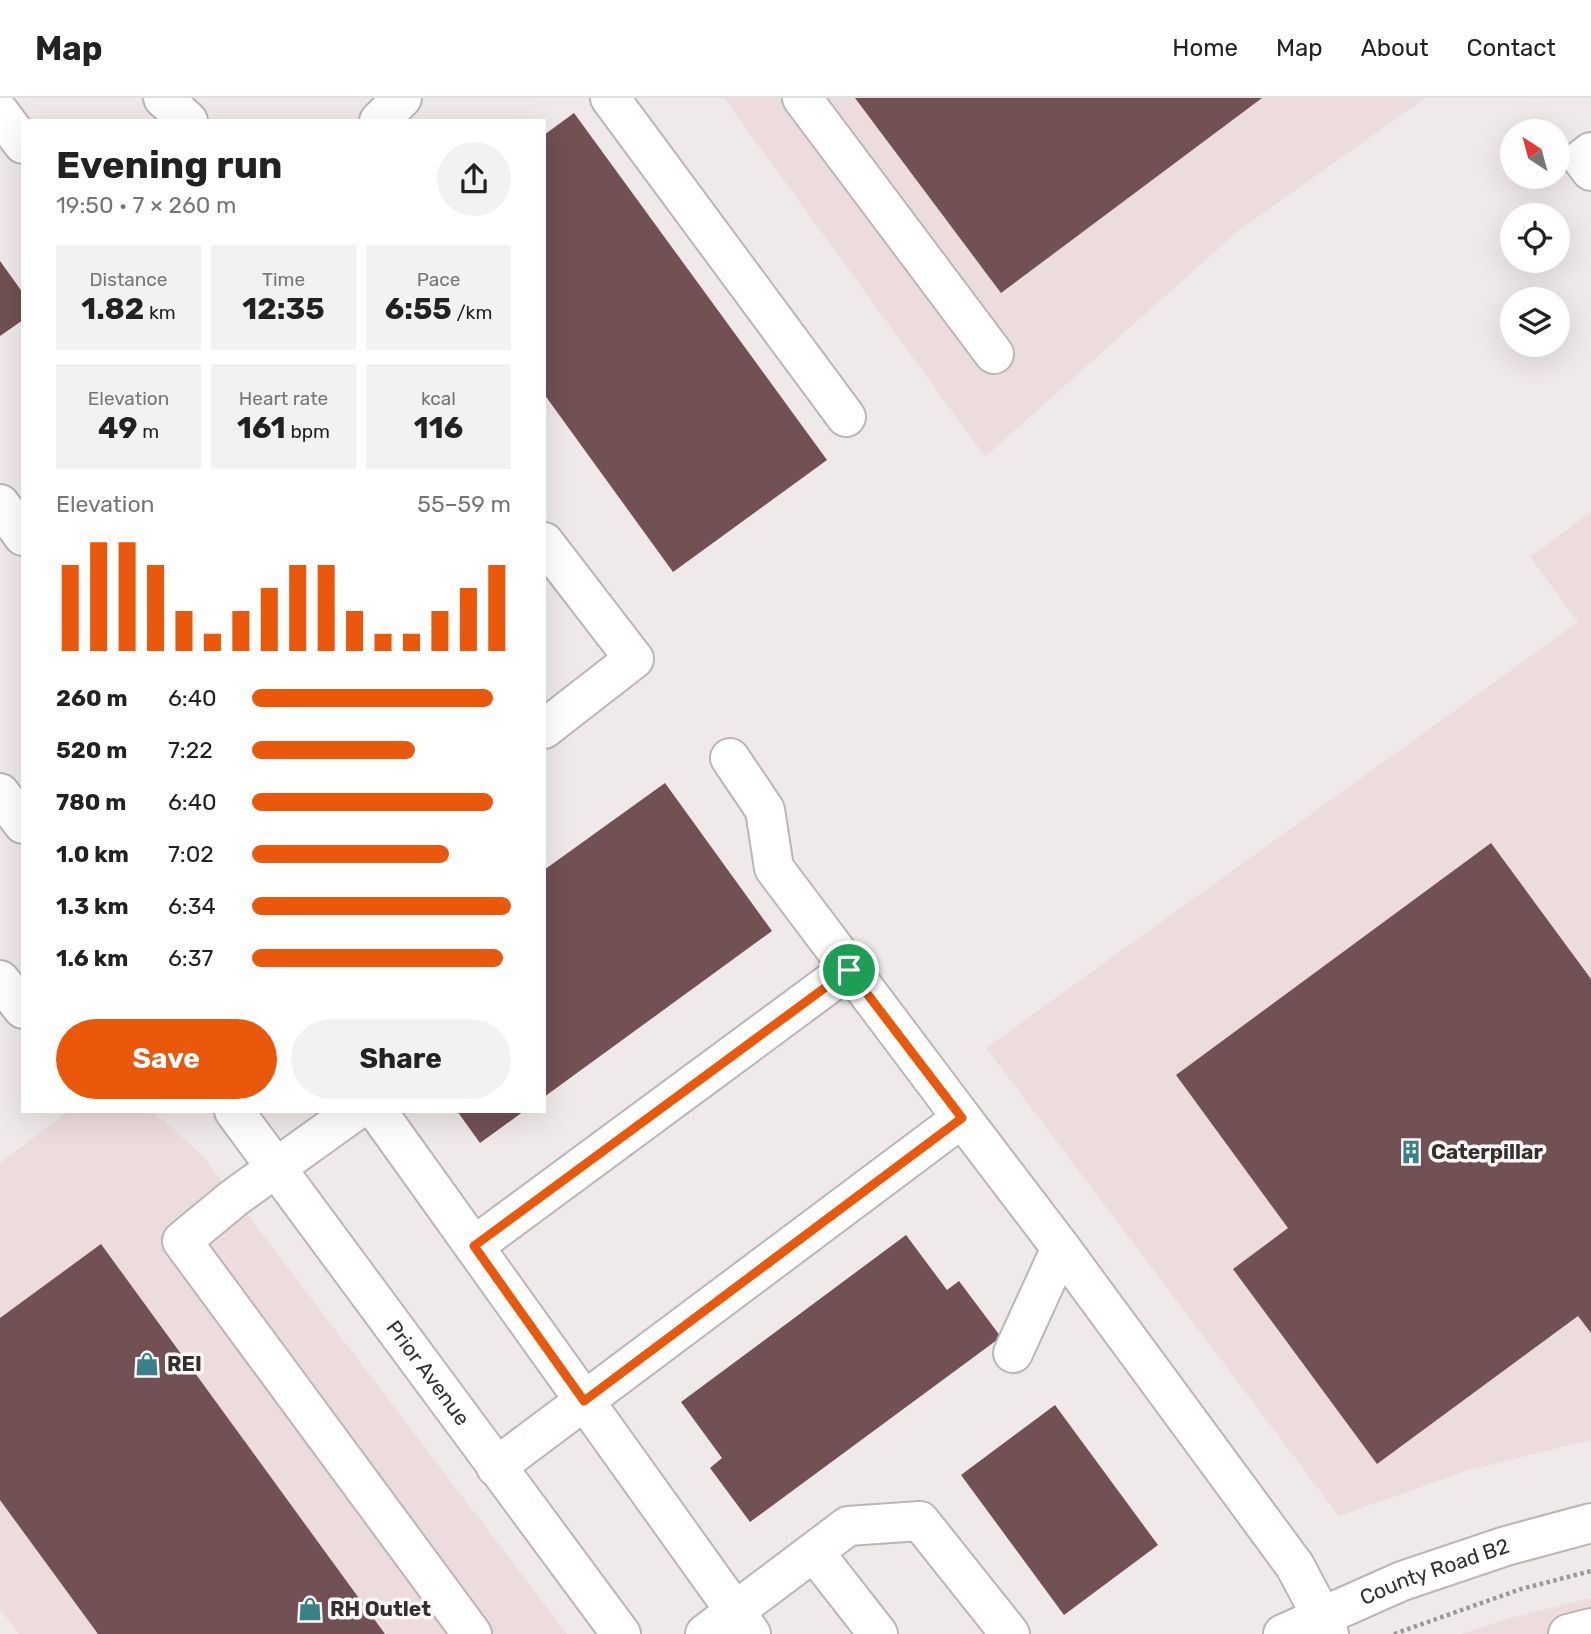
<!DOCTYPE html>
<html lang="en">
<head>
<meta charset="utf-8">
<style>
  :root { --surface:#fff; --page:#f2f2f2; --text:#222; --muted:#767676; --line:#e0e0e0; --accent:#ea580c }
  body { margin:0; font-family:Rubik,sans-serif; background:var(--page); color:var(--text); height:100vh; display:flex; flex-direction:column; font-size:26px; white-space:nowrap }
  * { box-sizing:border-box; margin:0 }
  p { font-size:23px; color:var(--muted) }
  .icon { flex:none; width:38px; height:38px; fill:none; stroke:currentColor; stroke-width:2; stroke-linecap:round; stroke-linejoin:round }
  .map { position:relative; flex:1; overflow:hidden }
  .panel { position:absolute; left:21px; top:21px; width:525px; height:994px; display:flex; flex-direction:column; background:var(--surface); border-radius:0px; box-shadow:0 7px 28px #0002 }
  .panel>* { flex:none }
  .needle { width:46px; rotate:324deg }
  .buttons { position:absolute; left:1500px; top:21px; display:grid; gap:14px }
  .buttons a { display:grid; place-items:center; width:70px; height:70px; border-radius:50%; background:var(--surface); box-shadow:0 7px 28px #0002; font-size:35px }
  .pin { position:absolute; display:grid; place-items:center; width:60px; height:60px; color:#fff; margin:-30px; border:4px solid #fff; border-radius:50%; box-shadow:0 2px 7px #0007 }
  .round { display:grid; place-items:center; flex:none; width:74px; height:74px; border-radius:37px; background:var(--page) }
  .headline { display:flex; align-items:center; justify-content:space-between; height:119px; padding:0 35px }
  h1 { font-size:38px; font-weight:700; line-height:52px }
  .figures { display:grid; grid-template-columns:repeat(3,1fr); gap:10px; height:119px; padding:7px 35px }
  .figures div { display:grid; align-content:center; border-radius:0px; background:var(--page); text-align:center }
  .figures b { font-size:30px; font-weight:700 }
  .figures small { font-size:19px; font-weight:400 }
  .figures p { font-size:19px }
  .chart { height:196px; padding:14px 35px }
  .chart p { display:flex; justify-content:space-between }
  .chart svg { width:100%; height:126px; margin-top:7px; stroke:var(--accent); stroke-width:6 }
  .button { display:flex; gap:14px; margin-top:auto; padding:14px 35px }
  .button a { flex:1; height:80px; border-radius:42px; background:var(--accent); color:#fff; font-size:28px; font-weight:700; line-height:80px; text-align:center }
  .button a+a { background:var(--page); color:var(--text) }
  ul { padding:0 35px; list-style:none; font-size:23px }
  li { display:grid; grid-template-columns:112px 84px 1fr; align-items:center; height:52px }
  li i { height:18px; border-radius:9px; background:var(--accent) }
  header { display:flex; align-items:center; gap:42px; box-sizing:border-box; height:98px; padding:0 35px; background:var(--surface); border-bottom:2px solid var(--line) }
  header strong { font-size:33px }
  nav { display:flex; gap:38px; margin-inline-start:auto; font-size:24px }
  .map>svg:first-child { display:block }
  .built { fill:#ecdcdd }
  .building { fill:#715153 }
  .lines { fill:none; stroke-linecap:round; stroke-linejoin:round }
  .minor-casing { stroke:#bcb5b5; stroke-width:42 }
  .path { stroke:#9c9797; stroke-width:4.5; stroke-dasharray:3.5 3.5; stroke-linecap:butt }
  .minor { stroke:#fff; stroke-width:38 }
  .route-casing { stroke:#fff; stroke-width:14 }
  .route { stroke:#ea580c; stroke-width:9 }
  .labels { text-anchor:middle; stroke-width:7; stroke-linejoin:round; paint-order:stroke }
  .poi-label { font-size:21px; font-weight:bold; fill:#333030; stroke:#fef6f7; text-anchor:start }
  .street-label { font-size:21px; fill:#333030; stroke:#fef6f7 }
</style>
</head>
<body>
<header>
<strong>Map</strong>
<nav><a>Home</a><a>Map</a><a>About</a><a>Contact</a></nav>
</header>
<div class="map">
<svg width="1591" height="1536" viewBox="0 0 1591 1536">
  <rect width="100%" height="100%" fill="#f0e9e9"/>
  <!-- built -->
  <g class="built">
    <polygon points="724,0 1425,0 1238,133 985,359"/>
    <polygon points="1591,414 1591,1342 1466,1373 1339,1418 986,950 1578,524 1530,459"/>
    <polygon points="68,1013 152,1013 202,1057 567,1536 19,1536 0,1511 0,1065"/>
    <polygon points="1591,1500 1591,1536 1461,1536 1507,1521"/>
  </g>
  <!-- building -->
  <g class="building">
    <polygon points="855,0 1262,0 1001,195"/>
    <polygon points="574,15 827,362 673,474 544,296 544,37"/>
    <polygon points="0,163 23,195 23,222 0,238"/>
    <polygon points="665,685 772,833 544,999 544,772"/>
    <polygon points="1491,745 1591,881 1591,1235 1578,1218 1377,1366 1233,1171 1288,1130 1176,977"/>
    <polygon points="457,1013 524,1013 480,1045"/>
    <polygon points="906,1137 947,1192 959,1183 1001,1239 750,1424 710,1370 722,1360 681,1304"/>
    <polygon points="101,1146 385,1536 98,1536 0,1402 0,1220"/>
    <polygon points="1055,1307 1158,1447 1064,1517 961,1377"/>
  </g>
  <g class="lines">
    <!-- minor casing -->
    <g class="minor-casing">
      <g id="minor">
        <polyline points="163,0 188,23"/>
        <polyline points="610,0 846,319"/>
        <polyline points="802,0 994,256"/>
        <polyline points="0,15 23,46"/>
        <polyline points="379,23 402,0"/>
        <polyline points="1591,54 1582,61 1591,73"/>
        <polyline points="0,406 23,438"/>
        <polyline points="544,444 634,561 544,631"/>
        <polyline points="730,660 765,712 774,770 962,1020"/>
        <polyline points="0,695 23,726"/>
        <polyline points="0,882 23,911"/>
        <path id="s1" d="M234,1013L621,1536"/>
        <polyline points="355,1013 234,1100 182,1143 472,1536"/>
        <polyline points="377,1013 735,1513 705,1536"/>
        <polyline points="474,1148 849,871"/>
        <polyline points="1013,1255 1061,1150"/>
        <polyline points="496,1369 962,1020 1061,1150 1295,1468 1322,1519 1329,1536"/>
        <polyline points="814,1454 878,1536"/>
        <polyline points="751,1536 735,1513 848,1428 920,1423 1010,1536"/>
        <path id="s2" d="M1283,1536L1402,1483L1506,1448L1591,1425"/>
        <polyline points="1568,1536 1591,1530"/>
      </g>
    </g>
    <!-- path -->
    <polyline class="path" points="1394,1536 1521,1491 1591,1473"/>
    <!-- minor -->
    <use href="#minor" class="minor"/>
  </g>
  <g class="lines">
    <!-- route casing -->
    <g class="route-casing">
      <polygon id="route" points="849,872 962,1020 584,1303 474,1148"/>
    </g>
    <!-- route -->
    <use href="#route" class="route"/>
  </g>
  <!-- icons -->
  <defs>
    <g id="building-bare" transform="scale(1.89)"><path d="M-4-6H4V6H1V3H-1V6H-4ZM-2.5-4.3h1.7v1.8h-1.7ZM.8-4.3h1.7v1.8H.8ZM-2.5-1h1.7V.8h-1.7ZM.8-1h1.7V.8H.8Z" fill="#388186" stroke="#fef6f7" stroke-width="2.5" paint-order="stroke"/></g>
    <g id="shop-bare" transform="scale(1.89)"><path d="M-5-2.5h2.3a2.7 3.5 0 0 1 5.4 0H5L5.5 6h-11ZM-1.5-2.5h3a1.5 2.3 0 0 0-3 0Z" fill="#388186" stroke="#fef6f7" stroke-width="2.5" paint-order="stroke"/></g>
  </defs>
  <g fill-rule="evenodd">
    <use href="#building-bare" x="1411" y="1054"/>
    <use href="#shop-bare" x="147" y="1266"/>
    <use href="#shop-bare" x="310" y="1511"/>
  </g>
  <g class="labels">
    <!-- poi labels -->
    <g class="poi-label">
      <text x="1431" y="1061">Caterpillar</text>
      <text x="167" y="1273">REI</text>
      <text x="330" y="1518">RH Outlet</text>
    </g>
    <!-- street labels -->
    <g class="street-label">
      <text dy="7" stroke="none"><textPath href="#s1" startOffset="326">Prior Avenue</textPath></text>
      <text dy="7" stroke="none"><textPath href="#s2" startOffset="164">County Road B2</textPath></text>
    </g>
  </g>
</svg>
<div class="buttons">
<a><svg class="needle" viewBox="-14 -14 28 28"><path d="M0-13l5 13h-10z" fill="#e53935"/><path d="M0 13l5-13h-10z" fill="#767676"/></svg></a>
<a><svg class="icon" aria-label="locate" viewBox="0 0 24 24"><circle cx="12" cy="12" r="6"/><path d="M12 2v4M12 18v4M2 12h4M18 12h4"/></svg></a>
<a><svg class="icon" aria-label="layers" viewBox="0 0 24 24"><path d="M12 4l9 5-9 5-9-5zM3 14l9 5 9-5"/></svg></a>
</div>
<div class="pin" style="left:849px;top:872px;background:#1e9e55"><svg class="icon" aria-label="arrive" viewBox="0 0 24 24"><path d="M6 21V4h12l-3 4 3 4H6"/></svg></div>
<section class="panel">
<div class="headline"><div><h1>Evening run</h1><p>19:50 · 7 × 260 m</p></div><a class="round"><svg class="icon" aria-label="share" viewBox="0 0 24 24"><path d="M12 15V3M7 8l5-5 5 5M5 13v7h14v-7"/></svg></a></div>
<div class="figures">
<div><p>Distance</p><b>1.82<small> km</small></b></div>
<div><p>Time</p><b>12:35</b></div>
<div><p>Pace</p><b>6:55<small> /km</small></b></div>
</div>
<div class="figures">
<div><p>Elevation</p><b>49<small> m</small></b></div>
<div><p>Heart rate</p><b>161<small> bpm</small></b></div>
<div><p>kcal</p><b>116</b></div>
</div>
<div class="chart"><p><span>Elevation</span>55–59 m</p>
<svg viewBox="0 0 160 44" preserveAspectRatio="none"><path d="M5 44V14M15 44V6M25 44V6M35 44V14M45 44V30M55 44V38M65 44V30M75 44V22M85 44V14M95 44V14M105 44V30M115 44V38M125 44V38M135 44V30M145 44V22M155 44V14"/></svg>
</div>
<ul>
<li><b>260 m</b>6:40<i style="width:93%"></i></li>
<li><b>520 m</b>7:22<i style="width:63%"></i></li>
<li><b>780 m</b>6:40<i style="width:93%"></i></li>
<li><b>1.0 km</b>7:02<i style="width:76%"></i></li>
<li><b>1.3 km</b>6:34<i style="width:100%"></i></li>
<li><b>1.6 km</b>6:37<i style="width:97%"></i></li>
</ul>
<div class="button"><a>Save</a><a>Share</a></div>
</section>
</div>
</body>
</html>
